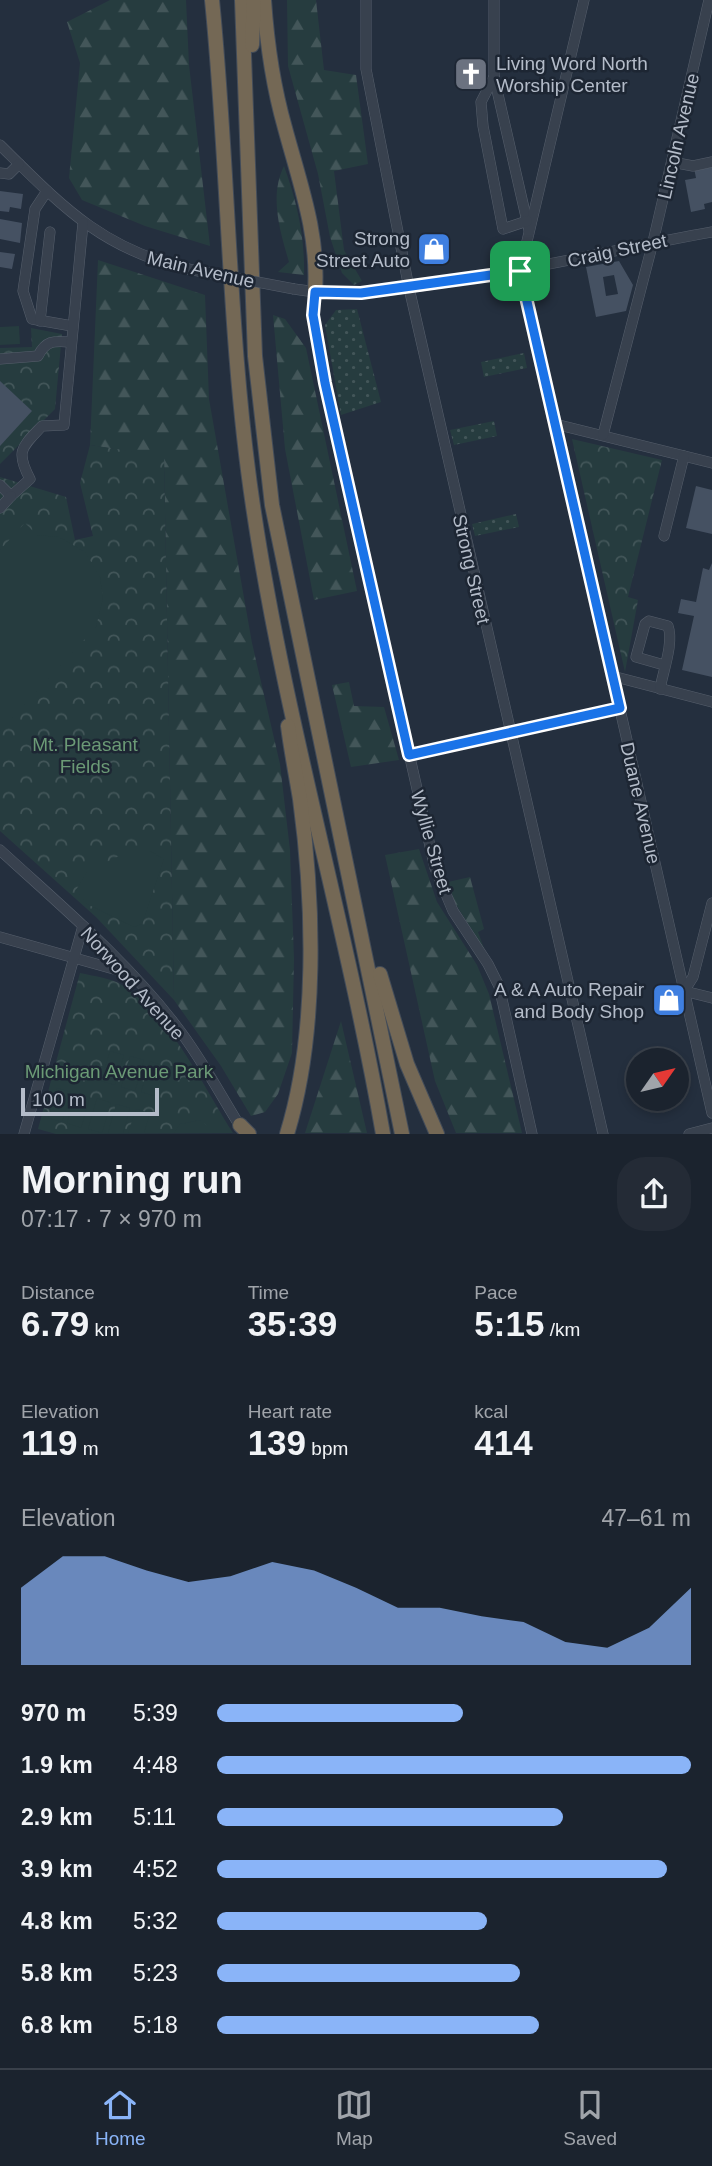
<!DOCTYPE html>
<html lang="en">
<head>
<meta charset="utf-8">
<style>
  :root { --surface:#1b232e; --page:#242b36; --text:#f1f3f6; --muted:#a0a4aa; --line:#39404a; --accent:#8ab4f8 }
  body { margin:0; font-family:Helvetica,sans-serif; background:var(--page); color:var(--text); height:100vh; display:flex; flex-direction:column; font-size:26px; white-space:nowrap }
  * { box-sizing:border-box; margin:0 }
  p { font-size:23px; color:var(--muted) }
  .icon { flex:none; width:38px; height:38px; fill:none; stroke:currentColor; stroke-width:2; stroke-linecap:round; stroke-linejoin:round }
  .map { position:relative; height:1134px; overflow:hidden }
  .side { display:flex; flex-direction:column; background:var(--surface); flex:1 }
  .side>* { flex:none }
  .needle { width:46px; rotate:56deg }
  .fabs { position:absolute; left:626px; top:1048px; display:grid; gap:14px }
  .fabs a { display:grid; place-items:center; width:63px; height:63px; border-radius:50%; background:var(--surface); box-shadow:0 4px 10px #0003,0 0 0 2px var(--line); font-size:35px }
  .scale { position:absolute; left:21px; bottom:18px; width:138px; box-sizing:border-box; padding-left:7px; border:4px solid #b4bcc9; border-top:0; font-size:19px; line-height:24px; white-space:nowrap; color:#b4bcc9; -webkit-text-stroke:5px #1d2633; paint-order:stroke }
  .pin { position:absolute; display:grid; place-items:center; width:60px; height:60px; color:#fff; margin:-30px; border-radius:14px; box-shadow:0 4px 10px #0006 }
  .round { display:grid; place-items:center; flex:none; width:74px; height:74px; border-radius:28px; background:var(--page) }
  .head { display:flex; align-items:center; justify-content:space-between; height:119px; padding:0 21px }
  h1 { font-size:38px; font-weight:700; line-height:52px }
  .metrics { display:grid; grid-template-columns:repeat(3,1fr); gap:10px; height:119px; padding:7px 21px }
  .metrics div { display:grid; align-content:center }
  .metrics b { font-size:35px; font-weight:700 }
  .metrics small { font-size:19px; font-weight:400 }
  .metrics p { font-size:19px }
  .chart { height:196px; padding:14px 21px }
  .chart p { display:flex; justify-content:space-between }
  .chart svg { width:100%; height:126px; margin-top:7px; fill:var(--accent); opacity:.7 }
  ul { padding:0 21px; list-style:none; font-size:23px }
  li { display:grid; grid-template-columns:112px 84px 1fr; align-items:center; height:52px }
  li i { height:18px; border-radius:9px; background:var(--accent) }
  .tabs { display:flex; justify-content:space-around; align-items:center; height:98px; border-top:2px solid var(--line); background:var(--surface); font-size:19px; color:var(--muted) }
  .tabs a { display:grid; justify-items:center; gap:4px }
  .tabs .selected { color:var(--accent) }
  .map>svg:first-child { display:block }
  .grass { fill:url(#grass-dots) }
  .forest { fill:url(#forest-firs) }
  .park { fill:url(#park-crowns) }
  .pitch { fill:#263c3f }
  .building { fill:#455162; fill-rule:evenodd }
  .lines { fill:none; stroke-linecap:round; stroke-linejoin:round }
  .minor-casing { stroke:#565f6c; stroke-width:11 }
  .highway-casing { stroke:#434c59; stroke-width:16 }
  .minor { stroke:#38414e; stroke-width:10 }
  .highway { stroke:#746855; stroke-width:14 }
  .minor-bridge-casing { stroke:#565f6c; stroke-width:11; stroke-linecap:butt }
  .minor-bridge { stroke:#38414e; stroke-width:10 }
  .route-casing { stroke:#fff; stroke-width:14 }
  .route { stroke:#1a73e8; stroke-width:9 }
  .labels { text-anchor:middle; stroke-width:5; stroke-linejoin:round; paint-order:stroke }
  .poi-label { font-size:19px; fill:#b4bcc9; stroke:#1d2633; text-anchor:end }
  .street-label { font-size:19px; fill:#b4bcc9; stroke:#1d2633 }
  .park-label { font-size:19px; fill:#6b9a76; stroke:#1d2633 }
</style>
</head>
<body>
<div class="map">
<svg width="712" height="1134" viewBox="0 0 712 1134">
  <defs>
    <pattern id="grass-dots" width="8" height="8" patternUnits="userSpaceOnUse" patternTransform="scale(1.75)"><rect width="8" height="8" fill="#263c3f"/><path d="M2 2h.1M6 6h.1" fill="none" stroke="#435659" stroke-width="1.8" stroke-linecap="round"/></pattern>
    <pattern id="forest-firs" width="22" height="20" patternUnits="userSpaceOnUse" patternTransform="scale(1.75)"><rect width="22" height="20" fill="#263c3f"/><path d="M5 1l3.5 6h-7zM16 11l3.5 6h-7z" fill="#435659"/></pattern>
    <pattern id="park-crowns" width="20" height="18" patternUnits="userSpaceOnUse" patternTransform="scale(1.75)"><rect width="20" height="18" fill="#263c3f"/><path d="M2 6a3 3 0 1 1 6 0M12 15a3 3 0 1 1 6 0" fill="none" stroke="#435659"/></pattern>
  </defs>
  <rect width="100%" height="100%" fill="#242f3e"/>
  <!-- grass -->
  <g class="grass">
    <polygon points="357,309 381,402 341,415 325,325 336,310"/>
    <polygon points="524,353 527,368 484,377 481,362"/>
    <polygon points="494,421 497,436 454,445 450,430"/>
    <polygon points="516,514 519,527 475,536 472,524"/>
  </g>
  <!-- forest -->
  <g class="forest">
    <polygon points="110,0 186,0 189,65 210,246 145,226 82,200 69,178 80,63 67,22"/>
    <polygon points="287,0 316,0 324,70 356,75 368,164 334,171 344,250 362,281 354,285 342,273 330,237 318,174 288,66"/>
    <path d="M284,166C297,202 305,237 304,275L278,272L289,262C280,231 269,196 284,166Z"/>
    <polygon points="98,260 205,295 209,399 252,643 280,764 290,850 294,959 292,1053 278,1094 265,1112 251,1116 221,1066 174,1000 164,457 90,445"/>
    <polygon points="273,315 285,319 306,348 357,591 314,600 285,449"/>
    <polygon points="349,682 354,706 384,707 399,760 351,767 332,685"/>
    <polygon points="419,849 437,902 477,965 489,994 522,1133 456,1133 435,1081 385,855"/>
    <polygon points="470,877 484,929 478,932 485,951 455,903 448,882"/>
    <polygon points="341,1021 367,1133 305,1133"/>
  </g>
  <!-- park -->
  <g class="park">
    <polygon points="31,328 62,334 55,409 0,464 0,348 32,347"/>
    <polygon points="572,439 662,460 628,597 638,600 625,672"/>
    <polygon points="90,445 164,456 174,1000 96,917 0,831 0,477 66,497 75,540 93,536 80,483"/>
    <path d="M80,973C93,976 111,978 122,985C173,1019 201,1083 233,1133L56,1134L38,1129Z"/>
  </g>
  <!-- pitch -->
  <g class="pitch">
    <polygon points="19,326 20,344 0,345 0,327"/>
    <polygon points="25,523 37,535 59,537 85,552 100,577 103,598 96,627 0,731 0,550"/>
    <polygon points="131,850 148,850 164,859 142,924 134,927 87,904 76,890 87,872"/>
    <polygon points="110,1051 124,1055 115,1085 101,1081"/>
    <polygon points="130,1056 144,1060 135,1091 121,1087"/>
    <polygon points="150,1061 164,1066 155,1096 141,1092"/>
    <polygon points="57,1088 71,1092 62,1122 48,1118"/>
    <polygon points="76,1093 90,1097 81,1128 67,1123"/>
    <polygon points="97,1098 111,1103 102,1133 88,1129"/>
    <polygon points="116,1104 130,1108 123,1133 108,1133"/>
    <polygon points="136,1109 150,1113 144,1133 128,1133"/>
    <polygon points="201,1120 215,1133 174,1133 180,1124"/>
  </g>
  <!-- building -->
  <g class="building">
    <polygon points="712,165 712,202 704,204 705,209 691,212 685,180 696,178 694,168"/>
    <polygon points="0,191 23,194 21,209 10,207 9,212 0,211"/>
    <polygon points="0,219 22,223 20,243 0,239"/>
    <polygon points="0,252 15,254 12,269 0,267"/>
    <path d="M619,261L633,285L626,311L596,317L586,267ZM614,275L618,294L606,296L603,277Z"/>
    <polygon points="0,381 32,411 0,446"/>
    <polygon points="696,486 712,490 712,534 686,528"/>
    <polygon points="712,563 712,677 682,670 694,616 678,613 681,599 696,602 703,568 709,570"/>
  </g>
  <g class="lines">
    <!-- minor casing -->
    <g class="minor-casing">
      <g id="minor">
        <polyline points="366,0 366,69 409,288 603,1134"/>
        <polyline points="494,0 494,77 529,230"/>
        <polyline points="584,0 520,271 712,1113"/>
        <polyline points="494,77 481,102 483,126 503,229 527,221"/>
        <path d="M0,145C61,205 101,249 188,269"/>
        <polyline points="672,162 693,166 712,162"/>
        <polyline points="0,173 9,174 19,164"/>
        <polyline points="47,191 35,209 23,291 32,319 72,326"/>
        <path d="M294,289C350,298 404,289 459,280C544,267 628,247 712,232"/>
        <polyline points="315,292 313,315 325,383 435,868 453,911 488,964 499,986 532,1134"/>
        <polyline points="40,321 50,232"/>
        <path d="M0,359L38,356C46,340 54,341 70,342"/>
        <polyline points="555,424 712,463"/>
        <polyline points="603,435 653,242 709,0"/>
        <path d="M0,485L11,496L30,479C15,451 22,447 42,426L64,425L83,223"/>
        <polyline points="0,508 11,496"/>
        <polyline points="664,536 684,456"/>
        <polyline points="612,676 712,702"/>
        <path d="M660,689C663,671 674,643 668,626L649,621L645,624L636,657L664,665"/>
        <polyline points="409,755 619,708"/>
        <path d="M0,850C61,906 127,961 177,1027C202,1059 221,1096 243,1131"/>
        <polyline points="712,903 693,977 684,991 712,998"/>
        <polyline points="0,937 128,973"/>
        <polyline points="24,1134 83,926"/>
        <polyline points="689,1134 712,1128"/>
      </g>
    </g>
    <!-- highway casing -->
    <g class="highway-casing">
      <g id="highway">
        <path d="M212,0C229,169 228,339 253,506C284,717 346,923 383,1134"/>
        <polyline points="242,0 255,356 272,505 402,1134"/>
        <path d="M264,0C267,44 273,86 285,128C300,184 319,234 315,292"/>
        <polyline points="252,45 254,0"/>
        <polyline points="380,974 407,1064 437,1134"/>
        <polyline points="240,1125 249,1134"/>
        <path d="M287,1134C318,1033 314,903 300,799C296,775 291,750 288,726"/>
      </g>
    </g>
    <!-- minor -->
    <use href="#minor" class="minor"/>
    <!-- highway -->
    <use href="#highway" class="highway"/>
    <!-- minor-bridge casing -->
    <g class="minor-bridge-casing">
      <polyline id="minor-bridge" points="188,269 294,289"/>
    </g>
    <!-- minor-bridge -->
    <use href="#minor-bridge" class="minor-bridge"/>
  </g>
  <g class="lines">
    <!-- route casing -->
    <g class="route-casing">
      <polygon id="route" points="520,271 620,708 409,755 325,383 313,315 315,292 361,293"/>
    </g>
    <!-- route -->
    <use href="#route" class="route"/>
  </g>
  <!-- icons -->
  <defs>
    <g id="church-square" transform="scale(1.75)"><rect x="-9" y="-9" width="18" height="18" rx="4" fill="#6b7280" stroke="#1d2633"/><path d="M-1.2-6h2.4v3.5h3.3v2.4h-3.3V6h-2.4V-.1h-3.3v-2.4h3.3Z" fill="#fff"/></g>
    <g id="shop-square" transform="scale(1.75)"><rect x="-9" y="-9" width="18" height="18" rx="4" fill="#3f7fe0" stroke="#1d2633"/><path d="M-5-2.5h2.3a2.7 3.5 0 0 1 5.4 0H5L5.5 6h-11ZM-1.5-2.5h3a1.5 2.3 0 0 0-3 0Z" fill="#fff"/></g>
  </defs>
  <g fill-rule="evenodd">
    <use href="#church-square" x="471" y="74"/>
    <use href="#shop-square" x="434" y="249"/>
    <use href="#shop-square" x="669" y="1000"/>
  </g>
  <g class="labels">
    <!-- poi labels -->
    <g class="poi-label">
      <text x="496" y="70" text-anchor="start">Living Word North<tspan x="496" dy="22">Worship Center</tspan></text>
      <text x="410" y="245">Strong<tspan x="410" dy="22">Street Auto</tspan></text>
      <text x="644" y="996">A &amp; A Auto Repair<tspan x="644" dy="22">and Body Shop</tspan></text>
    </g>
    <!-- street labels -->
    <g class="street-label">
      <text transform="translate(678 136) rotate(-77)" y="7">Lincoln Avenue</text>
      <text transform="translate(617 250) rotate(-12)" y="7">Craig Street</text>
      <text transform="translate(201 269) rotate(13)" y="7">Main Avenue</text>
      <text transform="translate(472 569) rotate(77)" y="7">Strong Street</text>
      <text transform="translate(641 803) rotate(77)" y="7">Duane Avenue</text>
      <text transform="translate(432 842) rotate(74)" y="7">Wyllie Street</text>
      <text transform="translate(133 983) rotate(48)" y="7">Norwood Avenue</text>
    </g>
    <!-- park labels -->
    <g class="park-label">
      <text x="85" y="751">Mt. Pleasant<tspan x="85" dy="22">Fields</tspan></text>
      <text x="119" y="1078">Michigan Avenue Park</text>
    </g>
  </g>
</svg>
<div class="fabs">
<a><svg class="needle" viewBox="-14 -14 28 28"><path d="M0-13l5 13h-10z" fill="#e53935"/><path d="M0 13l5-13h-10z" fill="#a0a4aa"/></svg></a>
</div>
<div class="scale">100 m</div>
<div class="pin" style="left:520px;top:271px;background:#1e9e55"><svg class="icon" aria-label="arrive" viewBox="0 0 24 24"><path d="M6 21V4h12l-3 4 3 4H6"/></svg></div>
</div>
<section class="side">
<div class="head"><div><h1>Morning run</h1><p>07:17 · 7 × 970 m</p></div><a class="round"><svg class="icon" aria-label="share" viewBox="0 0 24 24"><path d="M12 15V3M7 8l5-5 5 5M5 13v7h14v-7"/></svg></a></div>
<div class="metrics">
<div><p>Distance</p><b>6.79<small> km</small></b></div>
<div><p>Time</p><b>35:39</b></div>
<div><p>Pace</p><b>5:15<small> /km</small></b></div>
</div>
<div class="metrics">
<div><p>Elevation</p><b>119<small> m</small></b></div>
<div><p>Heart rate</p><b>139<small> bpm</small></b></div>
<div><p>kcal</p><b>414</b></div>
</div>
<div class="chart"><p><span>Elevation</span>47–61 m</p>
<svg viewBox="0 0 160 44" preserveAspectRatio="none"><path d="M0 44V17L10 6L20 6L30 11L40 15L50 13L60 8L70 11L80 17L90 24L100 24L110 27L120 29L130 36L140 38L150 31L160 17V44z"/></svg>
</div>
<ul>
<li><b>970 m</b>5:39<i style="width:52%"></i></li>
<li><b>1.9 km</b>4:48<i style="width:100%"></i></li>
<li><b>2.9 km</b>5:11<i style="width:73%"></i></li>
<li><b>3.9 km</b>4:52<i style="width:95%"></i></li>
<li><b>4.8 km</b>5:32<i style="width:57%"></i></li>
<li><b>5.8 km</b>5:23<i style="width:64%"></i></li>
<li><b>6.8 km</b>5:18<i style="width:68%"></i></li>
</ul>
</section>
<nav class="tabs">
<a class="selected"><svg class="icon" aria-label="home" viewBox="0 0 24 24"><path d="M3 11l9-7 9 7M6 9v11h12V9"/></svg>Home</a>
<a><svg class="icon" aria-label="map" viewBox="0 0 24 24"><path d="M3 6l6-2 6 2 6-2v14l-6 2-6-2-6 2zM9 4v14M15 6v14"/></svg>Map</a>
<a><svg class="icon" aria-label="saved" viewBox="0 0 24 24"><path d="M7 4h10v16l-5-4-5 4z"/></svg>Saved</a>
</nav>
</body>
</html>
